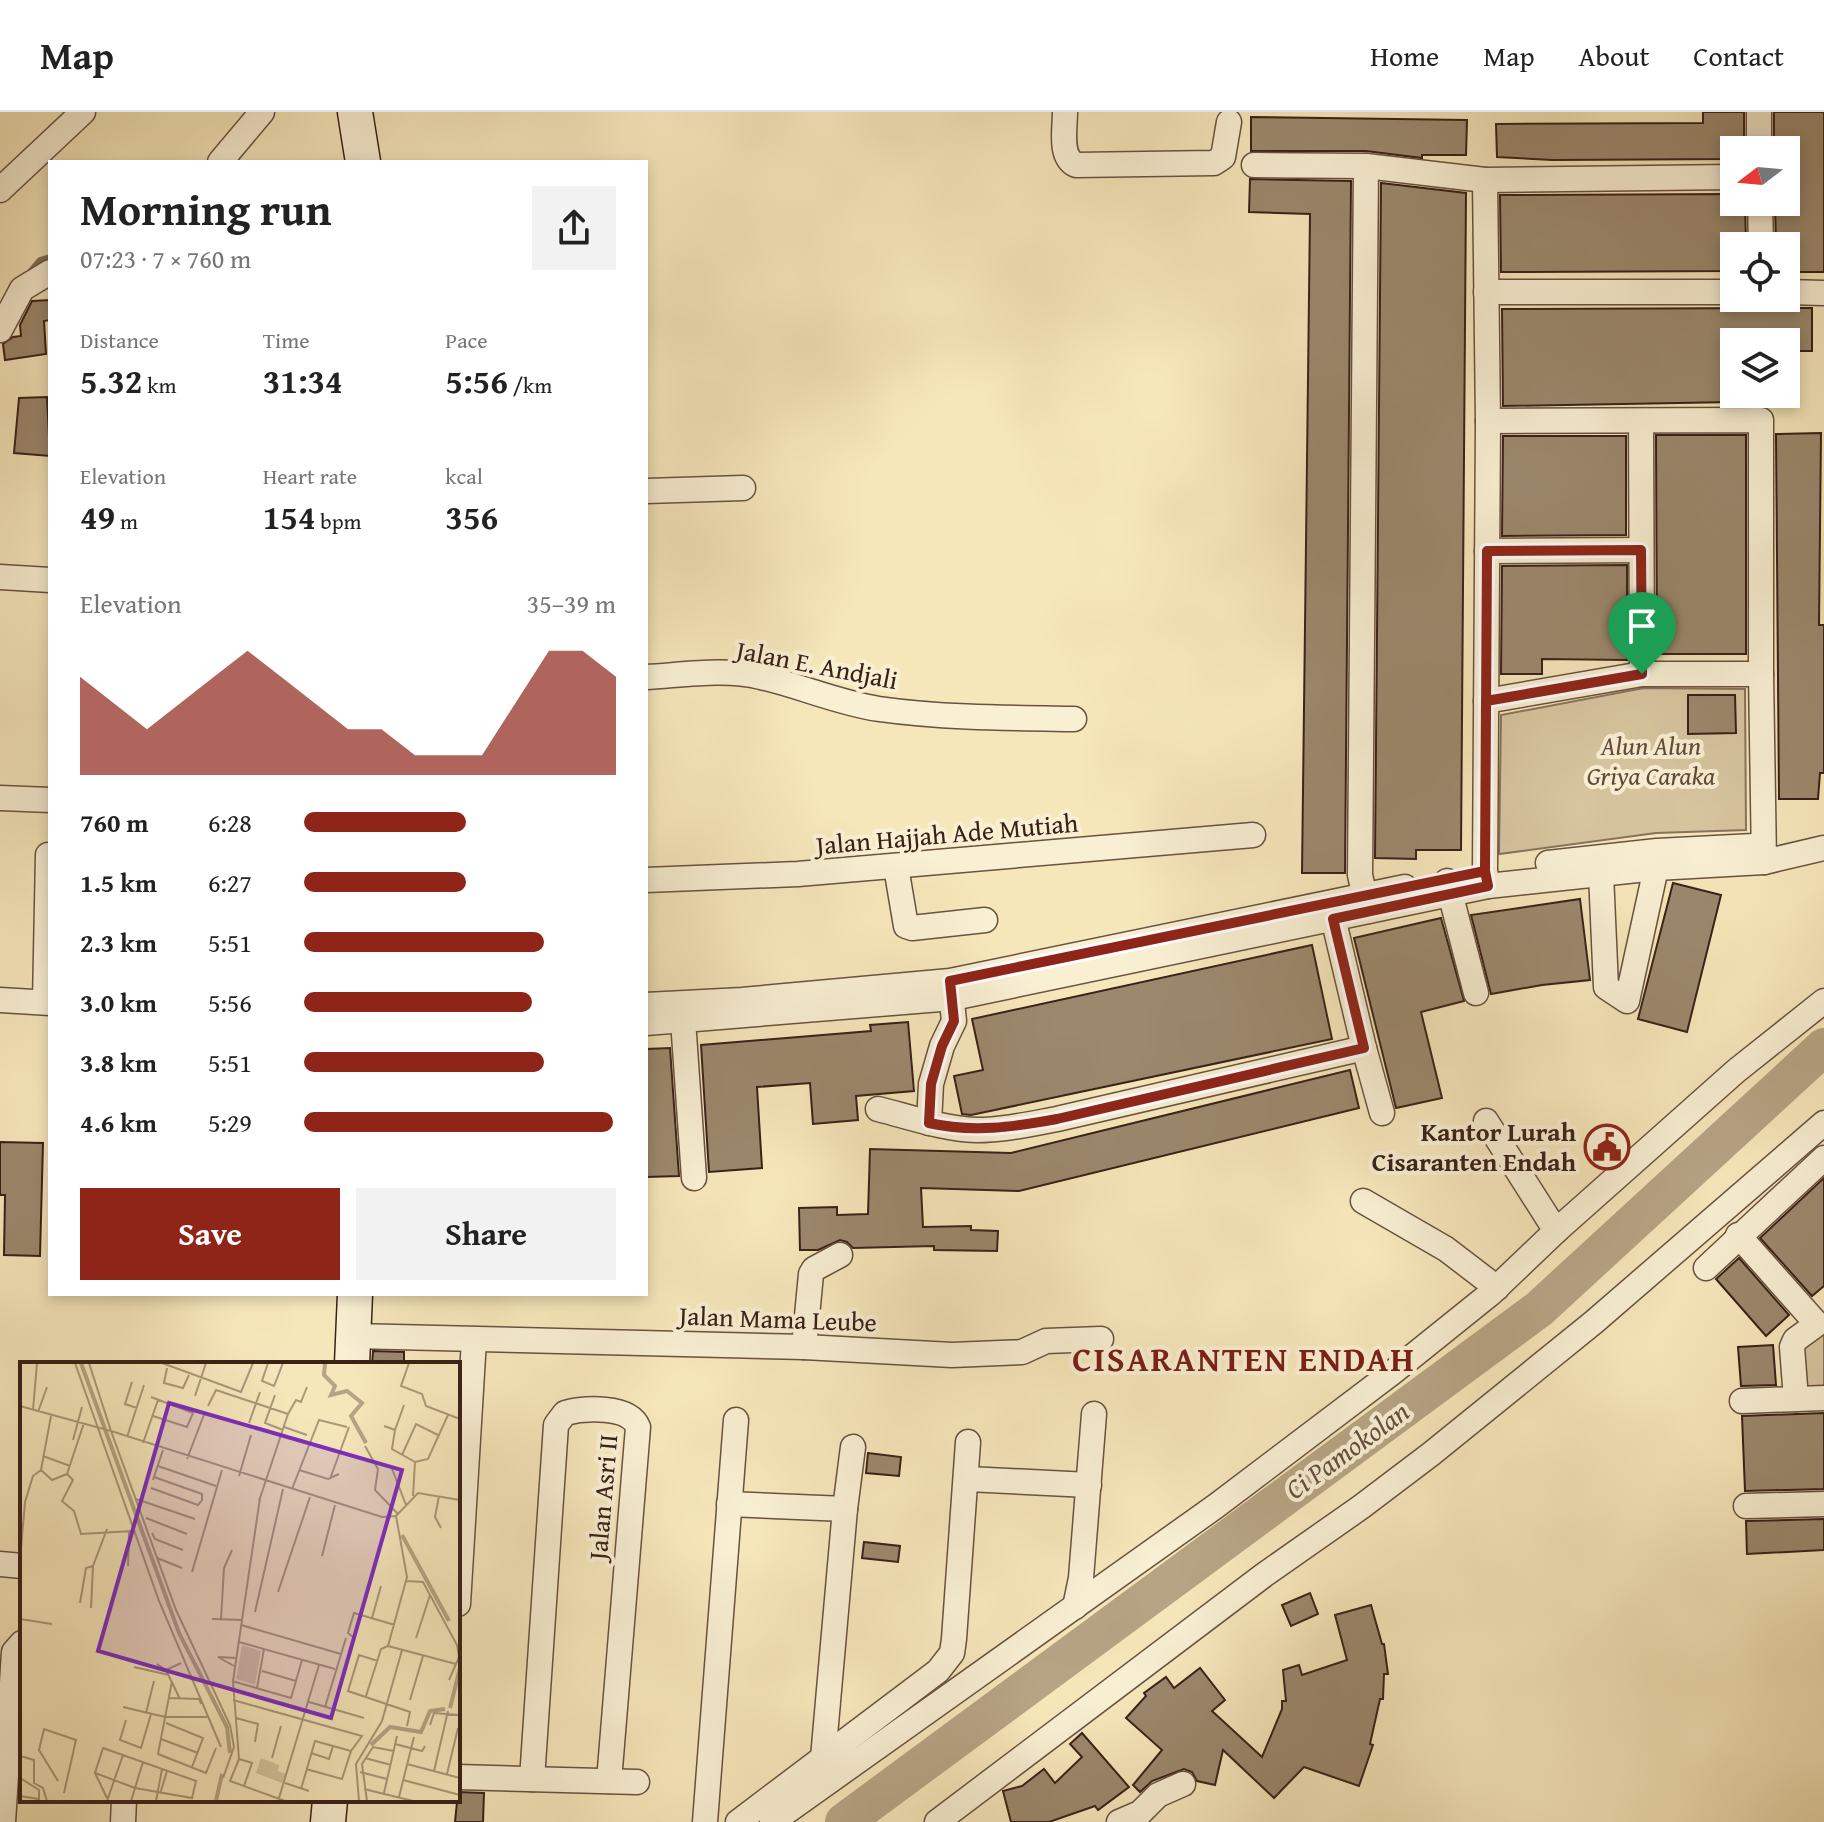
<!DOCTYPE html>
<html lang="en">
<head>
<meta charset="utf-8">
<style>
  :root { --surface:#fff; --page:#f2f2f2; --text:#222; --muted:#767676; --line:#e0e0e0; --accent:#8f2418 }
  body { margin:0; font-family:"Gentium Book Plus",serif; background:var(--page); color:var(--text); height:100vh; display:flex; flex-direction:column; font-size:30px; white-space:nowrap }
  * { box-sizing:border-box; margin:0 }
  p { font-size:26px; color:var(--muted) }
  .icon { flex:none; width:44px; height:44px; fill:none; stroke:currentColor; stroke-width:2; stroke-linecap:round; stroke-linejoin:round }
  .map { position:relative; flex:1; overflow:hidden }
  .sheet { position:absolute; left:48px; top:48px; width:600px; height:1136px; display:flex; flex-direction:column; background:var(--surface); border-radius:0px; box-shadow:0 4px 12px #0003 }
  .sheet>* { flex:none }
  .needle { width:52px; rotate:254deg }
  .tools { position:absolute; left:1720px; top:24px; display:grid; gap:16px }
  .tools a { display:grid; place-items:center; width:80px; height:80px; border-radius:0px; background:var(--surface); box-shadow:0 4px 12px #0003; font-size:40px }
  .pin { position:absolute; display:grid; place-items:center; width:68px; height:68px; color:#fff; margin:-82px -34px; border-radius:50% 50% 50% 0; rotate:-45deg; box-shadow:0 0 8px #0007 }
  .pin .icon { rotate:45deg }
  .round { display:grid; place-items:center; flex:none; width:84px; height:84px; border-radius:0px; background:var(--page) }
  .summary { display:flex; align-items:center; justify-content:space-between; height:136px; padding:0 32px }
  h1 { font-size:44px; font-weight:800; line-height:60px }
  .figures { display:grid; grid-template-columns:repeat(3,1fr); gap:12px; height:136px; padding:8px 32px }
  .figures div { display:grid; align-content:center }
  .figures b { font-size:34px; font-weight:800 }
  .figures small { font-size:22px; font-weight:400 }
  .figures p { font-size:22px }
  .chart { height:224px; padding:16px 32px }
  .chart p { display:flex; justify-content:space-between }
  .chart svg { width:100%; height:144px; margin-top:8px; fill:var(--accent); opacity:.7 }
  .action { display:flex; gap:16px; margin-top:auto; padding:16px 32px }
  .action a { flex:1; height:92px; border-radius:0px; background:var(--accent); color:#fff; font-size:32px; font-weight:800; line-height:92px; text-align:center }
  .action a+a { background:var(--page); color:var(--text) }
  ul { padding:0 32px; list-style:none; font-size:26px }
  li { display:grid; grid-template-columns:128px 96px 1fr; align-items:center; height:60px }
  li i { height:20px; border-radius:10px; background:var(--accent) }
  header { display:flex; align-items:center; gap:48px; box-sizing:border-box; height:112px; padding:0 40px; background:var(--surface); border-bottom:2px solid var(--line) }
  header strong { font-size:38px }
  nav { display:flex; gap:44px; margin-inline-start:auto; font-size:28px }
  .map>svg:first-child { display:block }
  .green { fill:#d6c59f; stroke:#88735c; stroke-width:2 }
  .lines { fill:none; stroke-linecap:round; stroke-linejoin:round }
  .stream { stroke:#847059; stroke-width:6 }
  .river { stroke:#b6a484; stroke-width:38 }
  .building { fill:#9b886d; stroke:#392118; stroke-width:2 }
  .street-casing { stroke:#685241; stroke-width:27 }
  .secondary-casing { stroke:#392118; stroke-width:37 }
  .street { stroke:#f9efd3; stroke-width:24 }
  .secondary { stroke:#f9efd3; stroke-width:34 }
  .route-casing { stroke:#fff; stroke-width:16 }
  .route { stroke:#8f2418; stroke-width:10 }
  .labels { text-anchor:middle; stroke-width:8; stroke-linejoin:round; paint-order:stroke }
  .street-label { font-size:26px; fill:#392118; stroke:#f9efd3 }
  .park-label { font-size:26px; font-style:italic; fill:#604a3a; stroke:#f9efd3 }
  .poi-label { font-size:26px; font-weight:bold; fill:#392118; stroke:#f9efd3; text-anchor:end }
  .water-label { font-size:28px; font-style:italic; fill:#654f3e; stroke:#f9efd3 }
  .district-label { font-size:34px; font-weight:bold; letter-spacing:2px; fill:#7a1f14; stroke:#f9efd3 }
  .inset-river { fill:none; stroke:#b6a484; stroke-width:4 }
  .inset-road { fill:none; stroke:#aa987a; stroke-width:2 }
  .view { fill:#7b2cbf; fill-opacity:0.15; stroke:#7b2cbf; stroke-width:4 }
  .inset-edge { fill:none; stroke:#392118; stroke-width:4 }
</style>
</head>
<body>
<header>
<strong>Map</strong>
<nav><a>Home</a><a>Map</a><a>About</a><a>Contact</a></nav>
</header>
<div class="map">
<svg width="1824" height="1710" viewBox="0 0 1824 1710">
  <rect width="100%" height="100%" fill="#f6e7bb"/>
  <filter id="stains"><feTurbulence type="fractalNoise" baseFrequency=".0025" numOctaves="4"/><feColorMatrix values="0 0 0 0 .2 0 0 0 0 .09 0 0 0 0 .02 0 0 0 .5 -.17"/></filter>
  <radialGradient id="worn" r=".72"><stop offset=".6" stop-color="#630" stop-opacity="0"/><stop offset="1" stop-color="#630" stop-opacity=".3"/></radialGradient>
  <!-- green -->
  <g class="green">
    <polygon points="1644,576 1745,577 1746,718 1656,721 1499,742 1501,603"/>
    <polygon points="1824,1209 1824,1283 1798,1285 1795,1237"/>
  </g>
  <g class="lines">
    <!-- stream -->
    <polyline class="stream" points="30,160 40,148 50,145"/>
    <!-- river -->
    <polyline class="river" points="844,1710 1539,1197 1824,935"/>
  </g>
  <!-- building -->
  <g class="building">
    <polygon points="1703,0 1744,0 1744,38 1734,38 1734,47 1552,48 1497,45 1496,12 1703,11"/>
    <polygon points="1774,0 1824,0 1824,160 1786,160 1786,134 1776,134 1775,90 1786,90 1786,38 1774,38"/>
    <polygon points="1251,5 1467,8 1466,43 1422,43 1422,46 1366,39 1251,39"/>
    <polygon points="1250,67 1351,69 1345,761 1302,761 1310,102 1249,100"/>
    <polygon points="1381,71 1466,81 1461,738 1416,738 1416,747 1375,746"/>
    <polygon points="1734,82 1734,90 1745,90 1746,134 1734,134 1734,159 1501,160 1500,83"/>
    <polygon points="50,188 50,208 44,209 46,242 5,248 3,232 13,225 21,224 20,213 32,189"/>
    <polygon points="1812,196 1812,239 1786,239 1786,230 1734,230 1734,290 1503,294 1502,197"/>
    <polygon points="47,285 50,344 14,341 19,286"/>
    <polygon points="1821,321 1819,513 1824,513 1824,661 1820,661 1818,687 1779,687 1776,322"/>
    <polygon points="1656,323 1746,323 1746,542 1657,542"/>
    <polygon points="1503,324 1626,324 1626,423 1502,424"/>
    <polygon points="1627,453 1627,548 1542,547 1542,562 1501,562 1502,454"/>
    <polygon points="1688,583 1735,583 1736,621 1688,622"/>
    <polygon points="1673,771 1721,783 1687,920 1638,907"/>
    <polygon points="1580,787 1590,868 1542,873 1491,882 1471,803"/>
    <polygon points="1441,806 1464,889 1421,900 1442,986 1396,996 1354,826"/>
    <polygon points="1312,833 1332,927 971,1003 962,1002 954,964 983,958 972,907"/>
    <polygon points="908,910 914,979 856,984 858,1008 813,1012 810,971 757,975 762,1056 709,1060 701,933 871,919 870,913"/>
    <polygon points="670,936 679,1064 646,1065 646,937"/>
    <polygon points="1350,958 1359,996 1019,1079 921,1076 923,1115 971,1114 971,1118 998,1119 997,1139 934,1138 934,1134 853,1136 847,1130 840,1128 818,1138 800,1138 799,1096 837,1095 837,1103 868,1102 870,1037 1011,1041"/>
    <polygon points="0,1030 43,1031 40,1144 4,1143 5,1083 0,1083"/>
    <polygon points="1824,1066 1824,1174 1812,1184 1760,1126"/>
    <polygon points="1739,1146 1789,1203 1766,1224 1716,1167"/>
    <polygon points="1773,1233 1776,1273 1741,1274 1738,1235"/>
    <polygon points="373,1239 404,1240 404,1252 372,1252"/>
    <polygon points="1824,1301 1824,1377 1745,1379 1742,1304"/>
    <polygon points="868,1341 901,1345 899,1364 866,1361"/>
    <polygon points="1824,1407 1824,1438 1747,1442 1746,1409"/>
    <polygon points="864,1430 900,1434 898,1450 862,1446"/>
    <polygon points="1310,1481 1318,1502 1291,1514 1282,1493"/>
    <polygon points="1371,1493 1382,1532 1384,1532 1388,1562 1384,1562 1383,1587 1380,1587 1370,1632 1373,1633 1359,1674 1304,1655 1274,1686 1223,1638 1215,1673 1197,1669 1192,1660 1184,1657 1152,1669 1140,1680 1133,1673 1162,1638 1126,1606 1146,1584 1144,1581 1166,1565 1174,1576 1200,1556 1225,1588 1212,1599 1262,1645 1282,1597 1282,1589 1286,1589 1283,1558 1299,1553 1302,1563 1347,1548 1335,1503"/>
    <polygon points="1082,1621 1129,1675 1098,1698 1095,1694 1049,1710 1011,1710 1003,1679 1022,1674 1044,1657 1055,1671 1082,1645 1070,1632"/>
    <polygon points="458,1680 484,1681 483,1710 455,1710"/>
  </g>
  <g class="lines">
    <!-- street casing -->
    <g class="street-casing">
      <g id="street">
        <path d="M1065,0C1065,17 1059,45 1076,53L1214,51L1223,45L1229,10"/>
        <polyline points="1759,0 1759,38"/>
        <polyline points="220,50 262,0"/>
        <polyline points="1254,53 1366,54 1485,68 1734,65"/>
        <polyline points="1366,54 1360,763 1368,799"/>
        <polyline points="1485,68 1488,309 1485,759 1488,774"/>
        <polyline points="0,78 83,0"/>
        <polyline points="1760,90 1761,134"/>
        <polyline points="1486,180 1734,180"/>
        <polyline points="1786,180 1824,181"/>
        <polyline points="0,218 22,177 50,160"/>
        <polyline points="1488,309 1761,308 1761,562 1764,750"/>
        <polyline points="1641,309 1642,562"/>
        <polyline points="646,379 743,376"/>
        <polyline points="1487,439 1641,438"/>
        <polyline points="0,465 50,468"/>
        <path d="M646,565C683,563 725,556 761,565C801,574 838,591 879,597C944,606 1009,606 1074,607"/>
        <polyline points="1486,589 1642,562 1761,562"/>
        <polyline points="0,686 50,688"/>
        <polyline points="1548,751 1657,739 1754,734"/>
        <polyline points="896,755 906,814 912,816 985,808"/>
        <polyline points="1601,762 1606,875 1627,889 1656,756"/>
        <polyline points="646,768 798,762 1253,723"/>
        <polyline points="1447,769 1476,881"/>
        <polyline points="1330,793 1364,936 1382,1001"/>
        <polyline points="0,888 50,891"/>
        <polyline points="45,890 48,743"/>
        <polyline points="646,893 742,888 950,869 1405,775"/>
        <polyline points="683,908 694,1066"/>
        <polyline points="646,911 953,886 1488,774 1656,756 1764,750 1824,736"/>
        <path d="M878,997C910,1005 943,1017 976,1018C1004,1018 1030,1012 1057,1007L1364,936"/>
        <polyline points="1486,1009 1556,1119"/>
        <polyline points="929,1011 931,972 942,934 954,909 950,870"/>
        <polyline points="1363,1089 1446,1137 1497,1176"/>
        <polyline points="1738,1123 1817,1212 1795,1228 1792,1235 1796,1287"/>
        <polyline points="1706,1156 1824,1046"/>
        <polyline points="353,1224 804,1235 952,1243 1022,1240 1046,1229 1101,1227"/>
        <polyline points="804,1235 811,1162 814,1157 840,1143"/>
        <polyline points="1742,1289 1824,1286"/>
        <polyline points="968,1367 1089,1373"/>
        <polyline points="729,1392 845,1397"/>
        <polyline points="1746,1394 1824,1392"/>
        <polyline points="0,1452 22,1454"/>
        <polyline points="458,1492 474,1228"/>
        <polyline points="1075,1495 1081,1466 1094,1302"/>
        <polyline points="823,1646 845,1397 853,1335"/>
        <polyline points="458,1665 637,1670"/>
        <path d="M532,1667L556,1313L565,1301C584,1296 629,1293 638,1315L609,1669"/>
        <polyline points="3,1710 14,1540 22,1531"/>
        <polyline points="123,1710 124,1688"/>
        <polyline points="705,1710 736,1308"/>
        <polyline points="738,1710 938,1559 952,1541 954,1527 968,1330"/>
        <polyline points="772,1710 1216,1394 1393,1260 1490,1182 1556,1119 1736,959 1824,889"/>
        <polyline points="937,1710 1264,1463 1361,1395 1431,1342 1594,1210 1824,1011"/>
        <polyline points="1119,1710 1140,1701 1158,1683 1183,1672"/>
      </g>
    </g>
    <!-- secondary casing -->
    <g class="secondary-casing">
      <g id="secondary">
        <polyline points="355,0 363,50"/>
        <polyline points="352,1252 355,1182"/>
        <polyline points="328,1710 330,1688"/>
      </g>
    </g>
    <!-- street -->
    <use href="#street" class="street"/>
    <!-- secondary -->
    <use href="#secondary" class="secondary"/>
  </g>
  <g class="lines">
    <!-- route casing -->
    <g class="route-casing">
      <path id="route" d="M1642,562L1486,589L1485,759L1488,774L1333,807L1364,936L1057,1007C1013,1015 973,1021 929,1011L931,972L942,934L954,909L950,869L1485,759C1486,652 1486,546 1487,439L1641,438L1642,562"/>
    </g>
    <!-- route -->
    <use href="#route" class="route"/>
  </g>
  <!-- icons -->
  <defs>
    <g id="civic-ring" transform="scale(2.3)"><circle r="9.5" fill="#f9efd3" stroke="#8f2418" stroke-width="1.5"/><path d="M-.6-6.5H3V-4.5H.6V-3L4-1V1h2V6H-6V1h2V-1L-.6-3ZM-1.2 2.5V6h2.4V2.5Z" fill="#8f2418"/></g>
  </defs>
  <g fill-rule="evenodd">
    <use href="#civic-ring" x="1607" y="1035"/>
  </g>
  <g class="labels">
    <!-- street labels -->
    <g class="street-label">
      <text transform="translate(817 553) rotate(11)" y="9">Jalan E. Andjali</text>
      <text transform="translate(947 722) rotate(-5)" y="9">Jalan Hajjah Ade Mutiah</text>
      <text transform="translate(778 1207) rotate(2)" y="9">Jalan Mama Leube</text>
      <text transform="translate(603 1385) rotate(-85)" y="9">Jalan Asri II</text>
    </g>
    <!-- park labels -->
    <g class="park-label">
      <text x="1651" y="643">Alun Alun<tspan x="1651" dy="30">Griya Caraka</tspan></text>
    </g>
    <!-- poi labels -->
    <g class="poi-label">
      <text x="1576" y="1029">Kantor Lurah<tspan x="1576" dy="30">Cisaranten Endah</tspan></text>
    </g>
    <!-- water labels -->
    <g class="water-label">
      <text transform="translate(1347 1338) rotate(-36)" y="10">Ci Pamokolan</text>
    </g>
    <!-- district labels -->
    <g class="district-label">
      <text x="1244" y="1259">CISARANTEN ENDAH</text>
    </g>
  </g>
  <!-- overview -->
  <g transform="translate(20 1250)">
    <rect width="440" height="440" fill="#f6e7bb"/>
    <path d="M222,283L241,289L235,323L216,317ZM241,396L259,403L258,409L266,412L262,421L236,411Z" fill="#d6c59f"/>
    <path class="inset-river" d="M61,1L159,271L207,365L210,391M305,1L304,13L315,24L311,33L327,29L342,41L331,54L346,81M382,173L429,259M430,346L440,306M351,383L370,365L401,370L410,349L425,347M196,439L202,412"/>
    <path class="inset-road" d="M55,1L139,239L201,385M69,1L91,69L362,155L376,154L398,131L440,138M142,1L221,30L233,1M248,1L242,19L254,24L263,1M389,1L381,24L402,32L406,44L440,57M147,6L144,21L163,26L169,13M112,20L105,42L117,46M255,33L245,61L263,68M175,34L186,1M131,35L173,51L167,65L133,54M0,44L91,69L156,248L210,363L214,385L203,416M188,44L196,28L268,52M13,48L17,1M18,50L27,25M229,61L240,30M364,64L375,68L372,87L395,100L393,134M264,65L287,73M375,68L384,43M107,75L124,23M53,78L62,45M123,81L138,38M345,84L358,107L355,128L378,152M382,93L396,62L418,73M23,94L50,104M167,97L185,50M395,100L408,97L428,53M138,104L196,124M371,104L386,143M21,108L32,118L47,112L53,118L42,139L54,149L61,172L113,169M279,108L308,117L319,112M47,112L64,61M219,114L231,73M310,117L329,65M133,118L143,88M131,126L178,143L182,138V132L134,115M272,127L299,58L327,65M419,134L415,155L421,166M240,136L213,319L219,397L210,419L265,439M116,137L175,157M239,139L268,52L276,38L281,40L287,25M126,156L167,172M132,171L135,177L163,188M302,194L315,143M137,196L162,206M0,198L5,140L13,114L21,108L31,54M108,204L109,170M172,210L202,108M386,219L403,220L437,283L439,295L429,318M258,230L290,135M60,241L66,206L73,204L87,167M71,246L73,204M235,250L263,127M352,256L361,224M0,257L32,262M192,257L223,258M201,257L204,206L212,188M221,263L321,292M333,275L328,271L334,251L375,263M396,276L410,233M219,280L315,307M368,284L436,302M358,299L339,293L328,329L390,350L387,364M137,302L146,308L161,301M214,304L198,295L216,296M114,305L149,313M146,308L160,337M242,309L276,319M152,319L138,392L186,411L196,386M212,319L271,336L282,298M237,326L244,287M346,334L361,287L368,284L387,215L376,154M148,336L179,337L181,342M213,338L342,374L331,389L322,417L286,407M390,338L403,294M289,340L344,356M103,345L145,355H187M305,345L326,276M126,351L134,319M216,356L238,362L235,380M106,358L100,378L121,386L131,352M146,361L183,376L172,405M410,363L414,351L440,353M141,377L178,391M375,382L402,389L405,384M83,386L176,419L172,436L115,426L75,411ZM291,391L309,397L313,384M0,394L14,398V421L23,426L27,439M252,396L261,364M345,396L371,403M219,397L232,401L224,424M387,402L440,416M414,409L428,349M340,410L367,417M75,411L87,436M427,412L438,366M0,416L19,428V437L0,434M383,418L440,433M38,419L19,388L24,367L56,378L44,431M265,421L289,429M281,427L295,379L331,389M344,427L393,439M364,431L377,374M140,432L147,409M379,435L394,375M259,436L299,303M87,439L103,393M111,439L123,400M136,439L142,407M339,439L336,402L362,359L382,288M347,439L342,402L353,385L374,389"/>
    <path class="view" d="M149,41L382,108L311,356L78,289Z"/>
    <rect width="440" height="440" class="inset-edge"/>
  </g>
  <rect width="100%" height="100%" filter="url(#stains)"/>
  <rect width="100%" height="100%" fill="url(#worn)"/>
</svg>
<div class="tools">
<a><svg class="needle" viewBox="-14 -14 28 28"><path d="M0-13l5 13h-10z" fill="#e53935"/><path d="M0 13l5-13h-10z" fill="#767676"/></svg></a>
<a><svg class="icon" aria-label="locate" viewBox="0 0 24 24"><circle cx="12" cy="12" r="6"/><path d="M12 2v4M12 18v4M2 12h4M18 12h4"/></svg></a>
<a><svg class="icon" aria-label="layers" viewBox="0 0 24 24"><path d="M12 4l9 5-9 5-9-5zM3 14l9 5 9-5"/></svg></a>
</div>
<div class="pin" style="left:1642px;top:562px;background:#1e9e55"><svg class="icon" aria-label="arrive" viewBox="0 0 24 24"><path d="M6 21V4h12l-3 4 3 4H6"/></svg></div>
<section class="sheet">
<div class="summary"><div><h1>Morning run</h1><p>07:23 · 7 × 760 m</p></div><a class="round"><svg class="icon" aria-label="share" viewBox="0 0 24 24"><path d="M12 15V3M7 8l5-5 5 5M5 13v7h14v-7"/></svg></a></div>
<div class="figures">
<div><p>Distance</p><b>5.32<small> km</small></b></div>
<div><p>Time</p><b>31:34</b></div>
<div><p>Pace</p><b>5:56<small> /km</small></b></div>
</div>
<div class="figures">
<div><p>Elevation</p><b>49<small> m</small></b></div>
<div><p>Heart rate</p><b>154<small> bpm</small></b></div>
<div><p>kcal</p><b>356</b></div>
</div>
<div class="chart"><p><span>Elevation</span>35–39 m</p>
<svg viewBox="0 0 160 44" preserveAspectRatio="none"><path d="M0 44V14L10 22L20 30L30 22L40 14L50 6L60 14L70 22L80 30L90 30L100 38L110 38L120 38L130 22L140 6L150 6L160 14V44z"/></svg>
</div>
<ul>
<li><b>760 m</b>6:28<i style="width:52%"></i></li>
<li><b>1.5 km</b>6:27<i style="width:52%"></i></li>
<li><b>2.3 km</b>5:51<i style="width:77%"></i></li>
<li><b>3.0 km</b>5:56<i style="width:73%"></i></li>
<li><b>3.8 km</b>5:51<i style="width:77%"></i></li>
<li><b>4.6 km</b>5:29<i style="width:99%"></i></li>
</ul>
<div class="action"><a>Save</a><a>Share</a></div>
</section>
</div>
</body>
</html>
